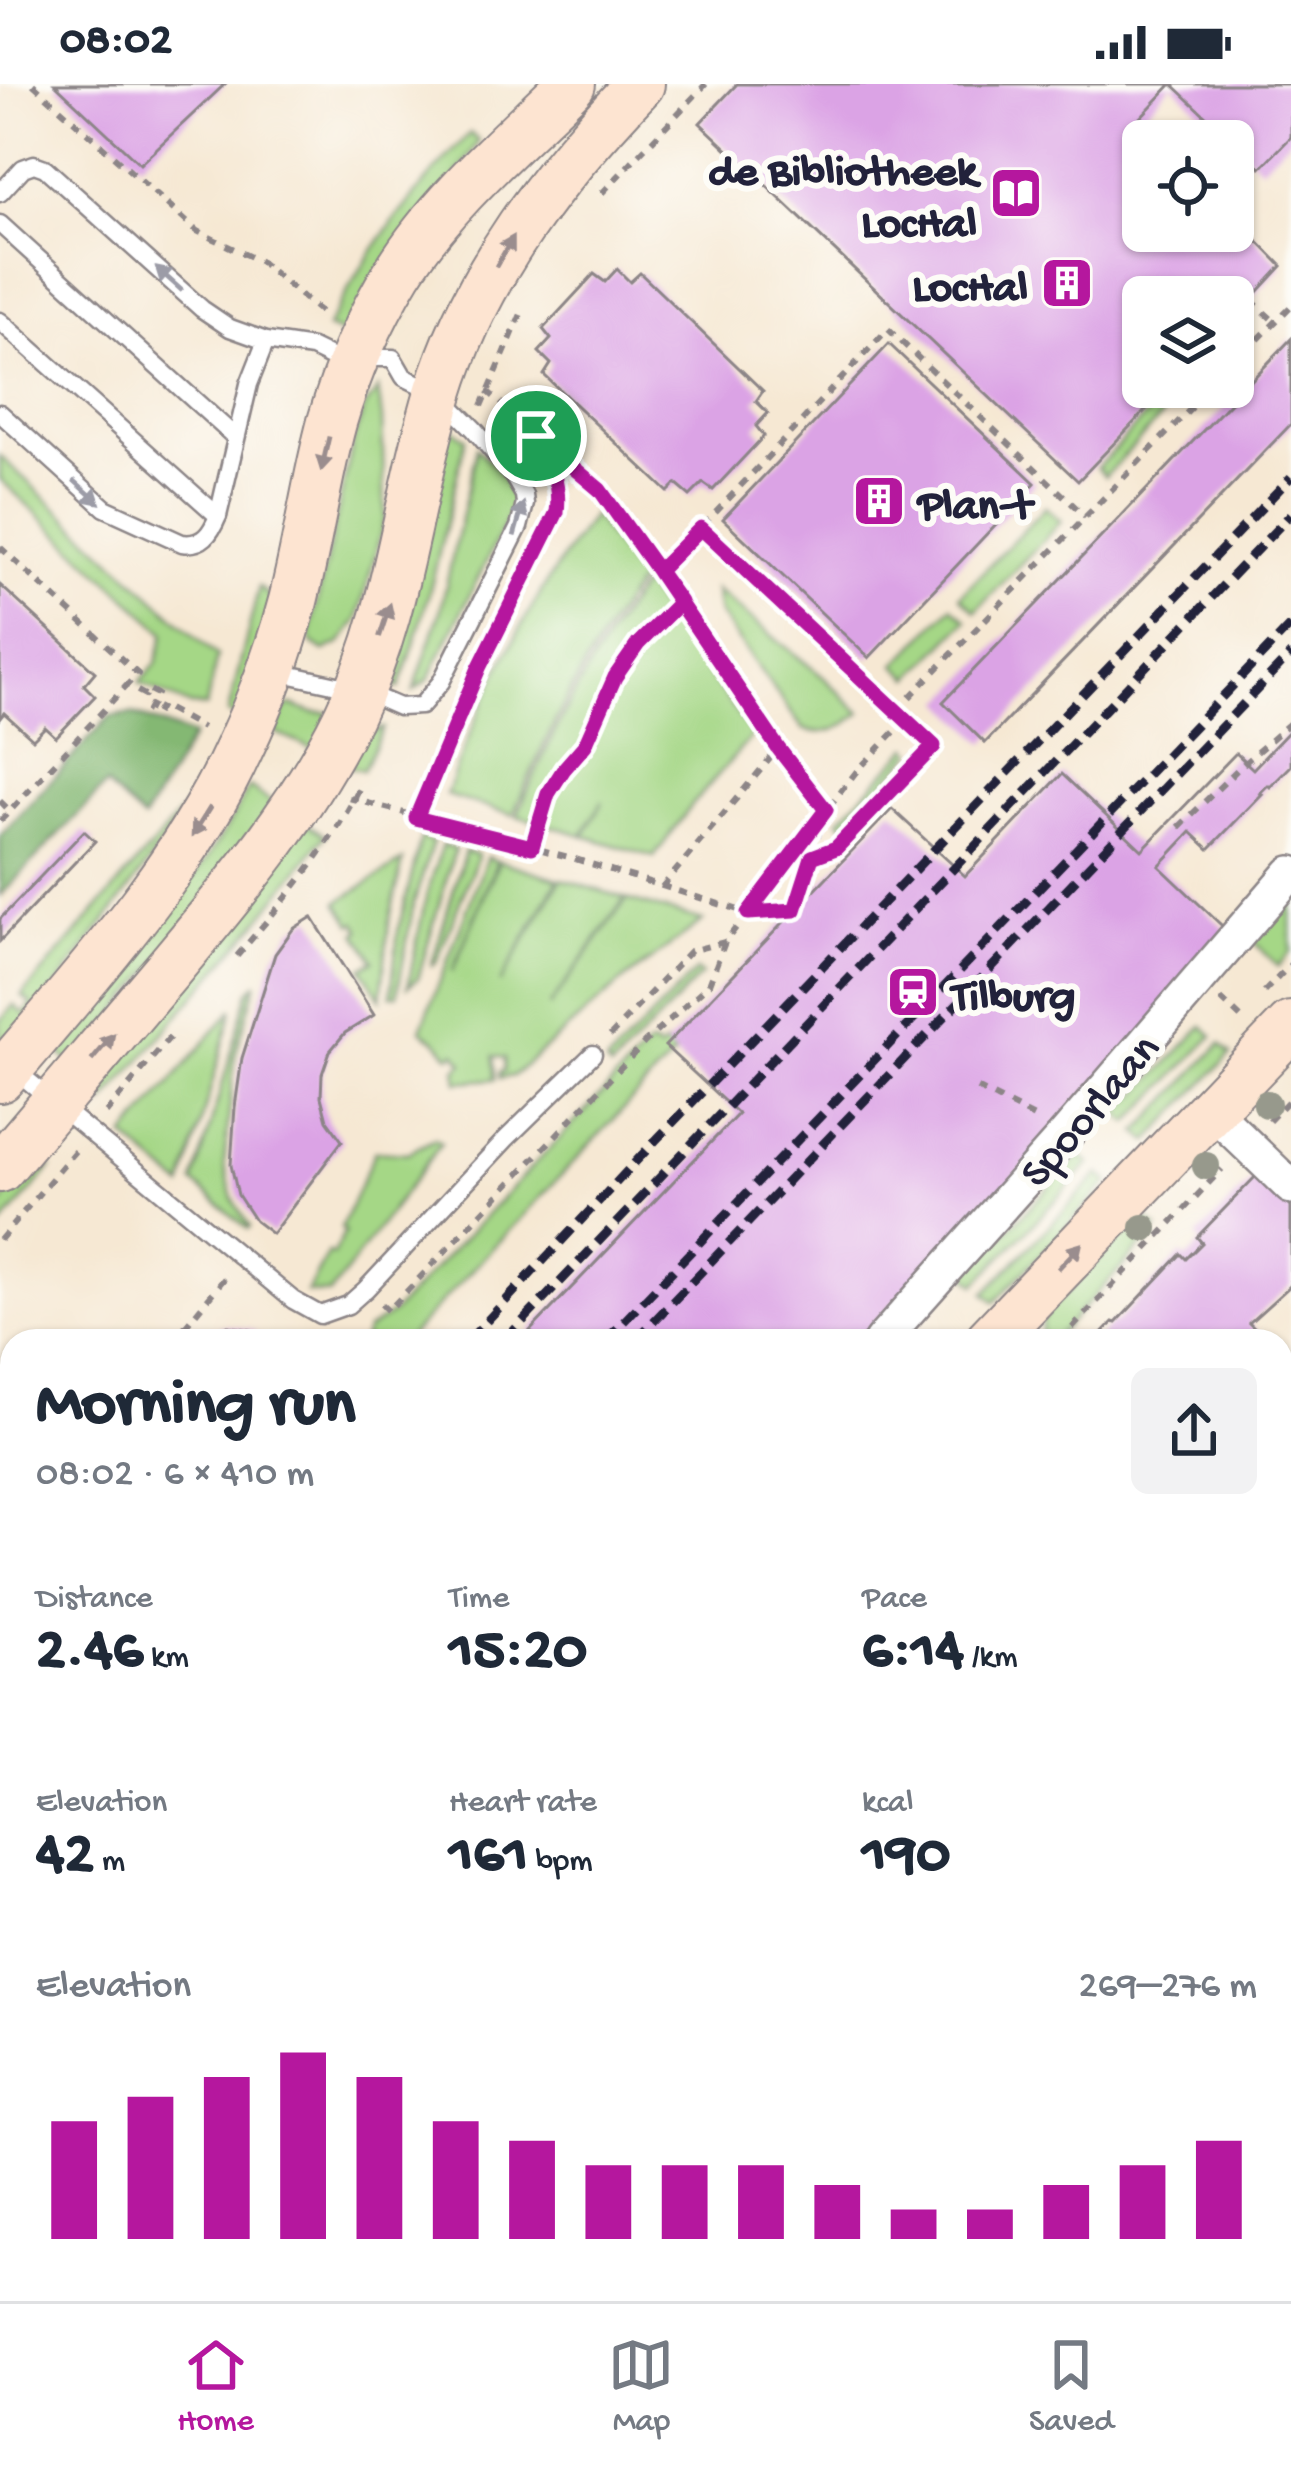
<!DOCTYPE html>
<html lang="en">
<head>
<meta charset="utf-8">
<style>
  :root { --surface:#fff; --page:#f2f2f3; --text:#1f2937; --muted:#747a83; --line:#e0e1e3; --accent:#b5179e }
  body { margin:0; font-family:"Gochi Hand",sans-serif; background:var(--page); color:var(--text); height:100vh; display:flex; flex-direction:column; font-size:45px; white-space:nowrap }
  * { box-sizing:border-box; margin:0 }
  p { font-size:39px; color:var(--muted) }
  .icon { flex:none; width:66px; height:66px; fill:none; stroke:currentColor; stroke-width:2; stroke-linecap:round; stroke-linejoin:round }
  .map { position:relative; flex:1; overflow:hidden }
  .side { position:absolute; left:0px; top:1245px; width:1293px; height:972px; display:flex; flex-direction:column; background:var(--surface); border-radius:36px 36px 0 0; box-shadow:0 3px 9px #0004 }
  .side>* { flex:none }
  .fabs { position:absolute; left:1122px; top:36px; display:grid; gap:24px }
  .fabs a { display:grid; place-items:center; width:132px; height:132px; border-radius:18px; background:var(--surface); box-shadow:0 3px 9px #0004; font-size:60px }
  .pin { position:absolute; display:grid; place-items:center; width:102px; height:102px; color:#fff; margin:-51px; border:6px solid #fff; border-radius:50%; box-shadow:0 3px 12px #0007 }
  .round { display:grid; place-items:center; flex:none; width:126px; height:126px; border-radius:18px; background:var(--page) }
  .head { display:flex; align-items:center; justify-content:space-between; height:204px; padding:0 36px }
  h1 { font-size:66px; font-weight:800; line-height:90px }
  .stats { display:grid; grid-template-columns:repeat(3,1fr); gap:18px; height:204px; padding:12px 36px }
  .stats div { display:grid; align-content:center }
  .stats b { font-size:60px; font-weight:800 }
  .stats small { font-size:33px; font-weight:400 }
  .stats p { font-size:33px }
  .chart { height:336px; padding:24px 36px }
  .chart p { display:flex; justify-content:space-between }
  .chart svg { width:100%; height:216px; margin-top:12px; stroke:var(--accent); stroke-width:6 }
  .status { display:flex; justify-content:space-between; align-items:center; height:84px; padding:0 60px; background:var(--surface); direction:ltr }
  .status svg { height:33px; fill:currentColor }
  .dock { display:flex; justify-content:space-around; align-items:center; height:168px; border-top:3px solid var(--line); background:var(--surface); font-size:33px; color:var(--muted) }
  .dock a { display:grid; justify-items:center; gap:6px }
  .dock .active { color:var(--accent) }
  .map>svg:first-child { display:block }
  .green { fill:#a5d786; stroke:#647c60; stroke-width:3 }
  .forest { fill:#84b873; stroke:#536d57; stroke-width:3 }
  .building { fill:#dba3e5 }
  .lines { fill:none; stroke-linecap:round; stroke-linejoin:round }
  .lane-casing { stroke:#8c8587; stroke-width:21 }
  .street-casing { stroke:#8c8587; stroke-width:38 }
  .secondary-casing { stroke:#8c8587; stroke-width:52 }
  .path { stroke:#8c8587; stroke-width:6; stroke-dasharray:9 9; stroke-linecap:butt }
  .lane { stroke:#fff; stroke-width:16 }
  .street { stroke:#fff; stroke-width:33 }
  .secondary { stroke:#fde4d1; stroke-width:48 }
  .rail { stroke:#22223b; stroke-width:9; stroke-dasharray:18 9; stroke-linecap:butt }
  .tree { fill:#97998c }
  .oneway { fill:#9a8d8e }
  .oneway2 { fill:#9c9ca7 }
  .route-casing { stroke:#fff; stroke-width:24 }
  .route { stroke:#b5179e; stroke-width:15 }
  .labels { text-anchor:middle; stroke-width:12; stroke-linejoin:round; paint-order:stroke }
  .poi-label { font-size:45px; font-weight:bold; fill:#22223b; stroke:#fdfcf7; text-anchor:end }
  .street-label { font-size:45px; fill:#22223b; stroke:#fdfcf7 }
</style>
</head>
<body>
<div class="status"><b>08:02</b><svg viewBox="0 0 49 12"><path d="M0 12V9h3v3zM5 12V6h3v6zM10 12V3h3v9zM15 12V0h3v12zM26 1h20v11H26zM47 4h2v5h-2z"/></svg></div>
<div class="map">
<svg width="1291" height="2217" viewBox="0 0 1291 2217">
  <rect width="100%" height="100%" fill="#fdfcf7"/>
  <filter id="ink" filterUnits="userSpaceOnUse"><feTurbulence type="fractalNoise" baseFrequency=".00833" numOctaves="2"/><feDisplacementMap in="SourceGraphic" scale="24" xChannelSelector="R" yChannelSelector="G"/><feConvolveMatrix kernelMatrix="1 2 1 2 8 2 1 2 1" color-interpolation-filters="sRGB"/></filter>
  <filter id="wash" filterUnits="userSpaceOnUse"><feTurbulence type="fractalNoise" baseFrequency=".004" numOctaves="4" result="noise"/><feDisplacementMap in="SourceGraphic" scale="48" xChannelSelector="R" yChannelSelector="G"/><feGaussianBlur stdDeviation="2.7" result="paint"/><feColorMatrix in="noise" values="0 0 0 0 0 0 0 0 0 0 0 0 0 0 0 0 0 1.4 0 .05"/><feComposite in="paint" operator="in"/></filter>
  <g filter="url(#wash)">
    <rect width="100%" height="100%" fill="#f6e8d3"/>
    <!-- green -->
    <g class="green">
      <path d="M470,49L479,57L352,254L327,244C368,165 409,114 470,49Z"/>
      <polygon points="378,305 382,335 385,433 358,535 341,559 324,567 312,559 310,550 355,350 365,323"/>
      <polygon points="1154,323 1162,332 1105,392 1097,384"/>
      <path d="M448,342L466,354C445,438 430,523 399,604L385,599Z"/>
      <path d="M477,364C494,383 516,399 512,425L428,596L414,606L440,528Z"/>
      <polygon points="0,372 217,572 206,623 191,622 139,599 156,580 165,549 0,395"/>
      <polygon points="1045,423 1061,437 976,527 960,512"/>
      <path d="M593,431L640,496C585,572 549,645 513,731L446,711C484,608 527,519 593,431Z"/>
      <path d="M643,500L753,651L691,722L654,773L584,752L603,717L582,751L517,732C551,649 590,572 643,500Z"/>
      <polygon points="259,503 274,516 243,636 228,629"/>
      <path d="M715,506L822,592L861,629C844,643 825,654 803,645L719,530Z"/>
      <polygon points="952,522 967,536 911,594 896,581"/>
      <polygon points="291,621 313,629 330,629 318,667 275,649 285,624"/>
      <polygon points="383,644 363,686 333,679 362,650"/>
      <polygon points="909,663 914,668 844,741 839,736"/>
      <polygon points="220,683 0,979 0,937 14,921 24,930 32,920 22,912 24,910"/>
      <path d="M249,703L283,725L74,982L58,968L67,950C133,872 202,795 249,703Z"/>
      <polygon points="299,735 325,751 258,838 103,1020 101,1000"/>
      <polygon points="421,754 433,758 414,818 397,911 391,911 398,847"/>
      <polygon points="442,761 455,765 418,894 408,902 425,817"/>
      <polygon points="465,767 478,771 437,877 431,883"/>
      <polygon points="487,773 497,777 452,888 499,777 558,795 500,899 561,795 625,814 549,923 627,815 703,837 622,898 513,992 500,994 500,988 504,987 505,974 494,972 495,995 458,998 456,985 464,979 456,968 450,972 437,957 421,946"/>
      <polygon points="403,777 389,838 381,914 362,884 374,876 357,849 361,846 356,838 352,840 338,818"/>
      <polygon points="1291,799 1291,868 1278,882 1244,848"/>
      <polygon points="696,887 701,891 611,985 606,980"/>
      <polygon points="257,898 235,972 224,1080 233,1115 250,1143 248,1145 194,1099 249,907"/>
      <polygon points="233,925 183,1103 125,1053"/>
      <polygon points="1203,942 1213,952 1129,1039 1119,1030"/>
      <polygon points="1221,960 1231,970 1148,1058 1138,1048"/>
      <polygon points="652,961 659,966 665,961 675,970 405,1257 363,1257 366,1247 391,1230 648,962"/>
      <polygon points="435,1055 441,1059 330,1210 307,1208 328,1169 333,1171 345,1147 341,1144 375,1067 407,1069"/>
      <polygon points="1080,1071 1090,1080 976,1200 965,1190"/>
      <path d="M51,1084L0,1144C0,1140 0,1126 1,1122C9,1104 32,1086 51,1084Z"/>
      <polygon points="1099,1090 1109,1098 995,1218 985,1209"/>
      <polygon points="1142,1130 1158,1145 1052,1257 1041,1257 1042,1237 1047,1228"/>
    </g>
    <!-- forest -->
    <polygon class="forest" points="133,630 193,652 143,736 106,701 0,812 0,752 110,632"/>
    <g id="blocks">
      <!-- building -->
      <g class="building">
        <polygon points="55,0 225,0 140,80"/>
        <polygon points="737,0 1291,0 1291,53 1261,84 1172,0 1135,39 1154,57 1143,57 1143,147 1233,147 1233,132 1282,182 1233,235 1233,213 1143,213 1143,303 1168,303 1078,397 700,39"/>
        <polygon points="617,185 630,198 640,189 763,307 756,317 768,329 756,342 764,352 713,406 703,399 690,412 676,400 668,408 544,291 551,280 539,268 551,255 543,245 594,190 605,198"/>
        <polygon points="1291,255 1291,340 985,659 943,618"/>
        <polygon points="889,260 1035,399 869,574 723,435"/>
        <polygon points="0,501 95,588 84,601 95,612 56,653 45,643 33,655 4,629 0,634"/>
        <polygon points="1291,645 1291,682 1270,703 1268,701 1260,709 1262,710 1209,765 1191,748 1159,782 1239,858 858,1257 541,1257 530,1247 738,1030 665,962 892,725 965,792 1062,690 1142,766 1236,669 1253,685"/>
        <polygon points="84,747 95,757 0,857 0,835"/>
        <polygon points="312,833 374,931 345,949 330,967 322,990 321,1013 327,1036 342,1057 272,1150 255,1137 238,1111 231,1081 235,1023 242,974 275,870 293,845"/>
        <polygon points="1257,1091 1291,1123 1291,1201 1249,1239 1258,1248 1249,1257 1095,1257 1113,1238 1116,1239 1181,1170 1186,1175 1202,1159 1197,1153"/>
        <polygon points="228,1242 251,1246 269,1257 187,1257 205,1246"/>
        <polygon points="1291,1355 1291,1422 1281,1429 1281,1362"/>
        <polygon points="1291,1427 1291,1587 1281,1573 1281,1434"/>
        <polygon points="12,1504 12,1643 0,1658 0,1519"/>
        <polygon points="1291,1720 1291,1868 1281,1853 1281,1727"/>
        <polygon points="1281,1880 1291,1888 1291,1956 1281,1947"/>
        <polygon points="1291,2038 1291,2130 1285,2137 1281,2133 1281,2049"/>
        <polygon points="0,2044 12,2049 12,2175 0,2187"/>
        <polygon points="1291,2168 1291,2211 1285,2217 1246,2217 1257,2205 1281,2205 1281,2179"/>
        <polygon points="47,2205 163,2205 175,2217 60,2217"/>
        <polygon points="445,2205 521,2205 516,2217 440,2217"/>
        <polygon points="964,2205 1068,2205 1057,2217 977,2217"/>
        <polygon points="1138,2205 1224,2205 1238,2217 1210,2217 1202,2210 1195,2217 1127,2217"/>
      </g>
    </g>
  </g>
  <g filter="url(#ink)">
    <use href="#blocks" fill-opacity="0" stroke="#8c8587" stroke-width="3"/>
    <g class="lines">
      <!-- lane casing -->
      <g class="lane-casing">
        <g id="lane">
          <polyline points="0,109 23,84 34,80 45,84 202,225 230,244 266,257 312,264 351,283 377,274 393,274 404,293 439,310 474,345 511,389 524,411 525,420 519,443 441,598 421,622 399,623 360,606 278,588"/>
          <polyline points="0,140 235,353"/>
          <polyline points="0,237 218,432"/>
          <path d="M0,329L105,424L182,459C203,462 211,449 218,432L249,300L266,257"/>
          <polyline points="15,986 293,1216 320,1231 348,1221 366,1205 506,1055 593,970"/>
          <polyline points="1281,2146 1291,2157"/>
          <polyline points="232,2205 237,2217"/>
          <polyline points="255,2205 271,2217"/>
        </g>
      </g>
      <!-- street casing -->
      <g class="street-casing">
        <g id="street">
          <polyline points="1210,1025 1291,1103"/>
          <polyline points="881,1257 1066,1050 1291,789"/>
          <polyline points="1281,1632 1291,1647"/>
          <polyline points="1281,2023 1291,2012"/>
          <polyline points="840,2217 850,2205"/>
          <polyline points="1104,2217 1115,2205"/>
        </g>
      </g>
      <!-- secondary casing -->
      <g class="secondary-casing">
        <g id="secondary">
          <path d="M0,994C87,891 185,785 240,662C262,616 280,566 293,517C308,458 316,397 332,338C347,286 370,234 398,188C443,116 511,59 571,0"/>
          <path d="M0,1084C57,1017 113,950 170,883C236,804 303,725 348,632C399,527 406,418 439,309C476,187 553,91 640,0"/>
          <polyline points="989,1257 1291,942"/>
          <polyline points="354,2217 359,2205"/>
        </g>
      </g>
      <!-- path -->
      <g class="path">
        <polyline points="33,0 197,147 261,178 325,232"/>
        <polyline points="602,109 706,0"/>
        <polyline points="1251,216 1275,238"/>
        <polyline points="1233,281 1291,222"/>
        <path d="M487,307C522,335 568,378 557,429C555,441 547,453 541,464"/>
        <polyline points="482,322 524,223"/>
        <polyline points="541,356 600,406 659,487"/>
        <polyline points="0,463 138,590 127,601"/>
        <polyline points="896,626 701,444 888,245 1086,433"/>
        <polyline points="897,626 1212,303"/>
        <polyline points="349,714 572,774 748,829 795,826 826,726 779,664 659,487 701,444"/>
        <polyline points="0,717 10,727 127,601 145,611 148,605 157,610 148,627 156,630 161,621 202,644"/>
        <polyline points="416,734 470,605"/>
        <polyline points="0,737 10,727"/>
        <polyline points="1179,743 1241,682 1291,638"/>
        <polyline points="532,763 549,710 564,685 585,661 615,593 638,560 680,518"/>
        <polyline points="811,773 836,763 934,662 906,635"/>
        <polyline points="662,803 779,664"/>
        <path d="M237,872C283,818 331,763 362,699"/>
        <polyline points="1264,908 1291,880"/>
        <polyline points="1221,915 1242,935"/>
        <polyline points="610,952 690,867 725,858"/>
        <polyline points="977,1004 1038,1035"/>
        <polyline points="106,1029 175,947"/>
        <polyline points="1269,1037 1291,1014"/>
        <polyline points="0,1156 75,1067"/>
        <polyline points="381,1220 388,1227 645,958 709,900 725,858 856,688 907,635"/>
        <polyline points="173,1257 228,1190"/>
        <polyline points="1060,1257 1222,1085"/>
        <polyline points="179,2205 191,2217"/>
        <polyline points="302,2217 314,2205"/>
        <polyline points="409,2217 414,2205"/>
      </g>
      <!-- lane -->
      <use href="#lane" class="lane"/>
      <!-- street -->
      <use href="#street" class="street"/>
      <!-- secondary -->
      <use href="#secondary" class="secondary"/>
      <!-- rail -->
      <g class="rail">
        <polyline points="468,1257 656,1056 1291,393"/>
        <polyline points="504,1257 1291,430"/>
        <polyline points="605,1257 1291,541"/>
        <polyline points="635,1257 1291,570"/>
        <polyline points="0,1807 12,1792"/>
        <polyline points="0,1845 12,1831"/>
        <polyline points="0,1897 12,1883"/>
      </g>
    </g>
    <!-- trees -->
    <g class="tree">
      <circle cx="1267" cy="1020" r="14"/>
      <circle cx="1206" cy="1082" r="14"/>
      <circle cx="1144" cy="1144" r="14"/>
    </g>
    <!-- one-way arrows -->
    <defs><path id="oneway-solid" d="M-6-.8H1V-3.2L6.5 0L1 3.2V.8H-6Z" transform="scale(3)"/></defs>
    <g class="oneway">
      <use href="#oneway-solid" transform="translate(505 167) rotate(-60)"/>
      <use href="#oneway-solid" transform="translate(325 370) rotate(103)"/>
      <use href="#oneway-solid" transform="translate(385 536) rotate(-72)"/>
      <use href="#oneway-solid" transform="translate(201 738) rotate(122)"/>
      <use href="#oneway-solid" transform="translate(103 963) rotate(-50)"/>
      <use href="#oneway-solid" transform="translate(1070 1172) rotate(-47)"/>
    </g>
    <g class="oneway2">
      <use href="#oneway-solid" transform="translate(169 195) rotate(-138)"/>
      <use href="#oneway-solid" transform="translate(87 408) rotate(42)"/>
      <use href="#oneway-solid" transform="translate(519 435) rotate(-74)"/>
    </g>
  </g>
  <g class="lines" filter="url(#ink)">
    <!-- route casing -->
    <g class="route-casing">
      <path id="route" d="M536,352L600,406L658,487L778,664L826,726L748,829L795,826L812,773L836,764L934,662L701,444L658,487L680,518L638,560L615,593L585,661L564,685L548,710L532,763L416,734L479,584L557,428C561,399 549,377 536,352"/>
    </g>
    <!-- route -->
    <use href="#route" class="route"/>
  </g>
  <!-- icons -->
  <defs>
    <g id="library-square" transform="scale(2.7)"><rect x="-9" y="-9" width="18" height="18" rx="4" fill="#b5179e" stroke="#fdfcf7"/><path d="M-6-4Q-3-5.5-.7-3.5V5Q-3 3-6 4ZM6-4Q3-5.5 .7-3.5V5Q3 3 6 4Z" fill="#fff"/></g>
    <g id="building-square" transform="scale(2.7)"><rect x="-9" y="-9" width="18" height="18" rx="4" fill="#b5179e" stroke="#fdfcf7"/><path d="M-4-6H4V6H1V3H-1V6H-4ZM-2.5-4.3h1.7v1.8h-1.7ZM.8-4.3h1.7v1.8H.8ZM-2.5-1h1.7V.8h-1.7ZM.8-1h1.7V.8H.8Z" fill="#fff"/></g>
    <g id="station-square" transform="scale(2.7)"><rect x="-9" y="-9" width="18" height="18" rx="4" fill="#b5179e" stroke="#fdfcf7"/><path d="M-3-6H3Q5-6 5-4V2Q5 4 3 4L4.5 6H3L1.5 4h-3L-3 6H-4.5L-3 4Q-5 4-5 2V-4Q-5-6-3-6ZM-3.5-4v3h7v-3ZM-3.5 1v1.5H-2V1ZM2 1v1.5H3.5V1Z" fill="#fff"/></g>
  </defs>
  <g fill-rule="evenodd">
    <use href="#library-square" x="1016" y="109"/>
    <use href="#building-square" x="1067" y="199"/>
    <use href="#building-square" x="879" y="417"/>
    <use href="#station-square" x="913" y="908"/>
  </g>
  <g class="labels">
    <!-- poi labels -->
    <g class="poi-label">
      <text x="977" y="99">de Bibliotheek<tspan x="977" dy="52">LocHal</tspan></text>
      <text x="1028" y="215">LocHal</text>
      <text x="918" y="433" text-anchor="start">Plan-t</text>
      <text x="952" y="924" text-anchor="start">Tilburg</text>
    </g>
    <!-- street labels -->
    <g class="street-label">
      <text transform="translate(1087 1024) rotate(-49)" y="16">Spoorlaan</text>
    </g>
  </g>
</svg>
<div class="fabs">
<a><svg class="icon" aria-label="locate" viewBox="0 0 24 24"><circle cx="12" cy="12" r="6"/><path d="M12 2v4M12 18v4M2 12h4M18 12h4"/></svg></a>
<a><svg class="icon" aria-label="layers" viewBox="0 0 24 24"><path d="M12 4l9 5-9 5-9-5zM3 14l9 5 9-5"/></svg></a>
</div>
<div class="pin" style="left:536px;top:352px;background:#1e9e55"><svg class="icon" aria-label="arrive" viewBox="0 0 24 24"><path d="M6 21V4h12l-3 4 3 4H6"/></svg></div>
<section class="side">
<div class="head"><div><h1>Morning run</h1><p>08:02 · 6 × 410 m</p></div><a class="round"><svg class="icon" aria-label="share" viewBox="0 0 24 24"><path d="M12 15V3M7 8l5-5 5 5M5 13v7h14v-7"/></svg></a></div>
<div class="stats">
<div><p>Distance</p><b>2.46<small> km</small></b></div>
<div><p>Time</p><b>15:20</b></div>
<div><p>Pace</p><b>6:14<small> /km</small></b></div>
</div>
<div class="stats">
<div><p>Elevation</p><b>42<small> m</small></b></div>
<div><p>Heart rate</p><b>161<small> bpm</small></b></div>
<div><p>kcal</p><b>190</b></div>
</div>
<div class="chart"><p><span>Elevation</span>269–276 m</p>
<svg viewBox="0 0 160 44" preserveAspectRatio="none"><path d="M5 44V20M15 44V15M25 44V11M35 44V6M45 44V11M55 44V20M65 44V24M75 44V29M85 44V29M95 44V29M105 44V33M115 44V38M125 44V38M135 44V33M145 44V29M155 44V24"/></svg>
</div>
</section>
</div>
<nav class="dock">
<a class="active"><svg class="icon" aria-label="home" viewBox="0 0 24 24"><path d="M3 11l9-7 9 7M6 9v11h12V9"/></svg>Home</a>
<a><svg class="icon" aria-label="map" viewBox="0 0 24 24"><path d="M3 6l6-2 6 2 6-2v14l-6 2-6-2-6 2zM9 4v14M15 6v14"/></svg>Map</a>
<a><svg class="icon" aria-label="saved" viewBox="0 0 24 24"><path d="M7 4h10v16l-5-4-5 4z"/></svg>Saved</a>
</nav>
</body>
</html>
